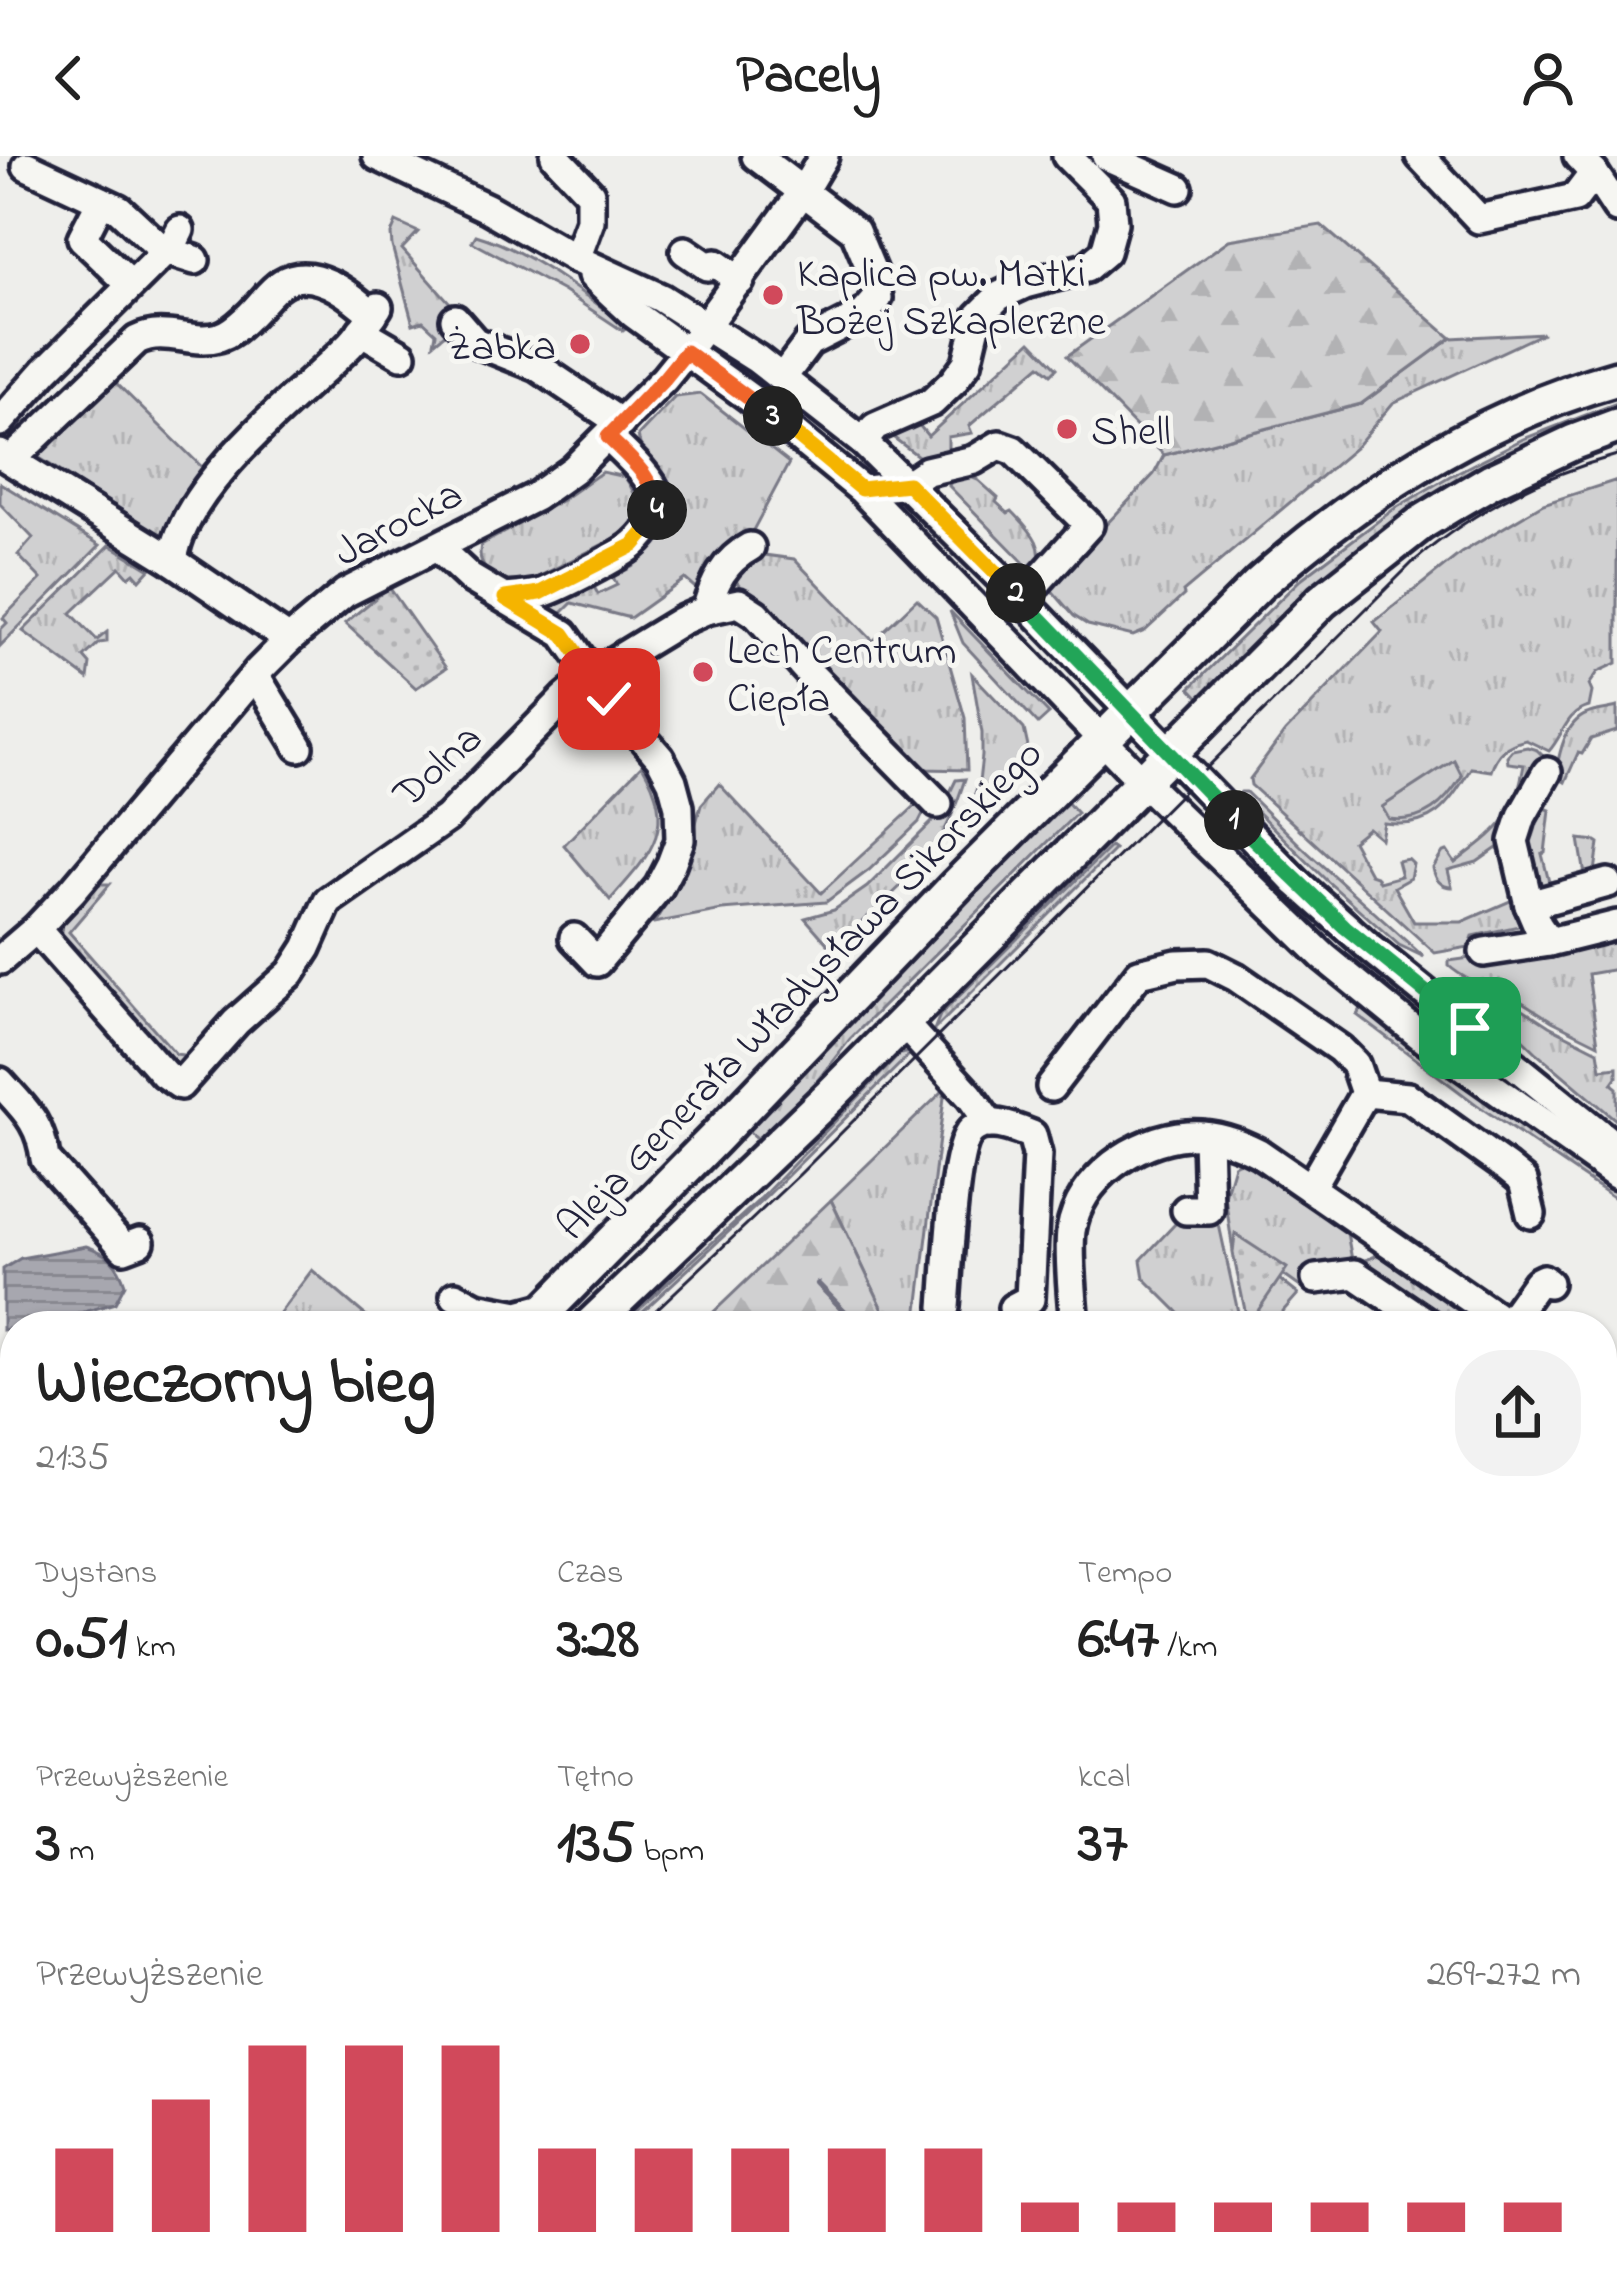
<!DOCTYPE html>
<html lang="pl">
<head>
<meta charset="utf-8">
<style>
  :root { --surface:#fff; --page:#f2f2f2; --text:#222; --muted:#767676; --accent:#d1495b }
  body { margin:0; font-family:"Indie Flower",sans-serif; background:var(--page); color:var(--text); height:100vh; display:flex; flex-direction:column; font-size:45px; white-space:nowrap }
  * { box-sizing:border-box; margin:0 }
  p { font-size:39px; color:var(--muted) }
  .icon { flex:none; width:66px; height:66px; fill:none; stroke:currentColor; stroke-width:2; stroke-linecap:round; stroke-linejoin:round }
  .map { position:relative; flex:1; overflow:hidden }
  .side { position:absolute; left:0px; top:1155px; width:1617px; height:975px; display:flex; flex-direction:column; background:var(--surface); border-radius:48px 48px 0 0; box-shadow:0 3px 9px #0004 }
  .side>* { flex:none }
  .pin { position:absolute; display:grid; place-items:center; width:102px; height:102px; color:#fff; margin:-51px; border-radius:24px; box-shadow:0 6px 18px #0006 }
  .km { position:absolute; width:60px; height:60px; margin:-30px; border-radius:50%; background:#222; color:#fff; font-size:33px; line-height:60px; text-align:center }
  .round { display:grid; place-items:center; flex:none; width:126px; height:126px; border-radius:48px; background:var(--page) }
  .overview { display:flex; align-items:center; justify-content:space-between; height:204px; padding:0 36px }
  h1 { font-size:66px; font-weight:700; line-height:90px }
  .metrics { display:grid; grid-template-columns:repeat(3,1fr); gap:18px; height:204px; padding:12px 36px }
  .metrics div { display:grid; align-content:center }
  .metrics b { font-size:60px; font-weight:700 }
  .metrics small { font-size:33px; font-weight:400 }
  .metrics p { font-size:33px }
  .chart { height:336px; padding:24px 36px }
  .chart p { display:flex; justify-content:space-between }
  .chart svg { width:100%; height:216px; margin-top:12px; stroke:var(--accent); stroke-width:6 }
  header { display:flex; justify-content:space-between; align-items:center; height:156px; padding:0 36px; background:var(--surface); font-size:54px; font-weight:700 }
  .map>svg:first-child { display:block }
  .grass { fill:url(#grass-tufts); stroke:#797986; stroke-width:3 }
  .forest { fill:url(#forest-firs); stroke:#797986; stroke-width:3 }
  .park { fill:url(#park-dots); stroke:#797986; stroke-width:3 }
  .garden { fill:#d0d0d1; stroke:#797986; stroke-width:3 }
  .water { fill:url(#water-rules); stroke:#727281; stroke-width:3 }
  .lines { fill:none; stroke-linecap:round; stroke-linejoin:round }
  .stream { stroke:#727281; stroke-width:6 }
  .minor-casing { stroke:#22223b; stroke-width:36 }
  .major-casing { stroke:#22223b; stroke-width:42 }
  .minor { stroke:#f6f6f2; stroke-width:27 }
  .major { stroke:#f6f6f2; stroke-width:33 }
  .tram { stroke:#22223b; stroke-width:3 }
  .split-1-casing { stroke:#fff; stroke-width:24 }
  .split-2-casing { stroke:#fff; stroke-width:24 }
  .split-3-casing { stroke:#fff; stroke-width:24 }
  .split-4-casing { stroke:#fff; stroke-width:24 }
  .split-5-casing { stroke:#fff; stroke-width:24 }
  .split-1 { stroke:#22a559; stroke-width:15 }
  .split-2 { stroke:#22a559; stroke-width:15 }
  .split-3 { stroke:#f5b400; stroke-width:15 }
  .split-4 { stroke:#f0652b; stroke-width:15 }
  .split-5 { stroke:#f5b400; stroke-width:15 }
  .poi-dot { fill:#d1495b; stroke:#f6f6f2; stroke-width:4.5 }
  .labels { text-anchor:middle; stroke-width:10; stroke-linejoin:round; paint-order:stroke }
  .poi-label { font-size:42px; fill:#22223b; stroke:#f6f6f2; text-anchor:start }
  .street-label { font-size:42px; fill:#22223b; stroke:#f6f6f2 }
</style>
</head>
<body>
<header><svg class="icon" aria-label="back" viewBox="0 0 24 24"><path d="M15 5l-7 7 7 7"/></svg>Pacely<svg class="icon" aria-label="person" viewBox="0 0 24 24"><circle cx="12" cy="8" r="4"/><path d="M4 21q1-7 8-7t8 7"/></svg></header>
<div class="map">
<svg width="1617" height="2128" viewBox="0 0 1617 2128">
  <defs>
    <pattern id="grass-tufts" width="24" height="20" patternUnits="userSpaceOnUse" patternTransform="scale(3)"><rect width="24" height="20" fill="#d0d0d1"/><path d="M3 7l-1-3M5 7V3M7 7l1-3M15 17l-1-3M17 17v-4M19 17l1-3" fill="none" stroke="#b2b2b4"/></pattern>
    <pattern id="forest-firs" width="22" height="20" patternUnits="userSpaceOnUse" patternTransform="scale(3)"><rect width="22" height="20" fill="#d0d0d1"/><path d="M5 1l3.5 6h-7zM16 11l3.5 6h-7z" fill="#b2b2b4"/></pattern>
    <pattern id="park-dots" width="8" height="8" patternUnits="userSpaceOnUse" patternTransform="scale(3)"><rect width="8" height="8" fill="#d0d0d1"/><path d="M2 2h.1M6 6h.1" fill="none" stroke="#b2b2b4" stroke-width="1.8" stroke-linecap="round"/></pattern>
    <pattern id="water-rules" width="6" height="5" patternUnits="userSpaceOnUse" patternTransform="scale(3)"><rect width="6" height="5" fill="#a7a7af"/><path d="M0 2.5h6" fill="none" stroke="#888890"/></pattern>
  </defs>
  <rect width="100%" height="100%" fill="#eeeeeb"/>
  <filter id="ink" filterUnits="userSpaceOnUse"><feTurbulence type="fractalNoise" baseFrequency=".00833" numOctaves="2"/><feDisplacementMap in="SourceGraphic" scale="24" xChannelSelector="R" yChannelSelector="G"/><feConvolveMatrix kernelMatrix="1 2 1 2 8 2 1 2 1" color-interpolation-filters="sRGB"/></filter>
  <g filter="url(#ink)">
    <!-- grass -->
    <g class="grass">
      <polygon points="396,66 418,76 402,93 458,156 452,172 434,187 436,177 423,165 413,168 392,90 391,78"/>
      <path d="M476,79C533,96 580,136 628,171L623,175L563,135L472,86Z"/>
      <polygon points="1543,177 1393,247 1355,292 1183,436 1184,439 1145,475 1133,480 1088,469 1074,460 1048,430 1154,318 1164,299 1361,248 1451,182"/>
      <polygon points="1031,185 1057,212 1051,218 1040,209 969,270 972,277 948,281 948,296 926,306 890,279 914,263 928,280"/>
      <polygon points="109,220 207,316 179,364 159,379 35,299"/>
      <path d="M701,238L789,307L750,380L700,436L685,423L630,462L572,447L558,461L545,454L594,431L598,438L617,429L613,421L632,411L629,406C660,386 681,361 660,324C651,308 641,298 638,280L675,241Z"/>
      <polygon points="1617,247 1617,257 1548,283 1202,545 1190,532 1301,423 1394,353 1450,320 1523,283"/>
      <path d="M602,316L625,321C638,341 643,356 627,376L534,423L510,428C491,420 476,411 481,389L562,344Z"/>
      <path d="M963,318L978,324L998,342L996,346L1008,357L1012,355C1028,372 1051,393 1033,416L949,330L952,323Z"/>
      <path d="M1617,324V507L1598,516L1589,529L1592,536L1589,551C1566,556 1563,580 1549,595L1526,584C1506,589 1497,596 1491,615L1471,612C1448,649 1434,674 1384,667L1381,683L1368,672L1352,685L1370,718L1376,720L1379,726L1401,720L1397,705L1408,703L1413,708L1410,722L1394,731L1414,766H1462L1515,743L1509,730L1514,728L1528,768L1473,780L1469,791L1435,797L1251,629L1250,623L1285,576L1382,476L1374,466L1461,397L1543,348Z"/>
      <polygon points="0,327 100,389 0,490 0,474 7,467 3,462 41,423 18,399 33,382 0,348"/>
      <polygon points="110,389 150,413 140,424 134,417 129,421 120,411 71,457 97,484 107,476 107,486 99,487 84,501 90,508 88,523 23,475"/>
      <polygon points="757,398 794,403 873,485 917,443 936,461 965,562 967,614 924,613 899,598 732,421"/>
      <polygon points="950,455 1049,558 1038,568 963,487"/>
      <polygon points="972,518 1024,573 1028,591 1021,599 1024,603 972,655 969,654 979,626 982,600 982,577"/>
      <path d="M1617,551V575L1591,583L1582,598L1578,597L1565,626L1555,620C1559,599 1564,567 1587,558C1596,554 1607,554 1617,551Z"/>
      <path d="M1527,591L1537,594L1545,602L1526,639L1506,704L1497,692L1477,706L1448,714L1452,731C1440,731 1435,723 1433,712L1443,696L1447,695L1455,707C1497,674 1514,666 1524,609L1508,607L1507,600L1512,594Z"/>
      <path d="M642,609C678,671 652,697 610,744L564,689Z"/>
      <path d="M965,623C957,647 948,672 934,692C906,730 866,761 832,793L805,762L834,754L867,731L939,659L956,624Z"/>
      <polygon points="719,628 821,737 916,649 925,654 919,666 869,714 826,746 722,754 654,767 680,725 701,649"/>
      <polygon points="1241,636 1246,636 1305,694 1424,801 1399,789 1326,724 1239,638"/>
      <polygon points="1064,643 1077,657 850,883 806,939 765,984 756,982 748,975 749,966"/>
      <polygon points="1542,651 1550,654 1545,697 1542,698 1549,726 1585,719 1579,683 1596,685 1599,687 1594,723 1538,737 1526,678"/>
      <polygon points="1110,691 1114,694 934,874 940,859"/>
      <polygon points="97,728 110,728 69,776 176,898 190,900 230,849 235,853 185,914 174,912 62,783 62,764"/>
      <path d="M1617,781V813L1588,818L1598,888L1552,865L1519,844L1501,861L1489,848L1493,839C1478,826 1463,823 1449,810V805Z"/>
      <polygon points="1363,850 1432,904 1617,1033 1617,1044 1477,949 1357,859"/>
      <polygon points="1520,851 1549,870 1598,895 1601,913 1617,911 1617,921 1612,928 1617,932 1617,965 1537,897 1504,865"/>
      <polygon points="912,896 766,1041 627,1170 620,1170 758,1045 900,898"/>
      <polygon points="945,933 916,1170 891,1170 831,1044"/>
      <polygon points="1242,1005 1347,1077 1352,1104 1349,1108 1320,1113 1303,1133 1282,1118 1279,1123 1298,1138 1270,1170 1249,1170 1233,1095 1225,1040 1234,1009"/>
      <polygon points="1218,1064 1241,1170 1184,1170 1183,1161 1144,1122 1141,1104 1176,1067"/>
      <polygon points="1378,1099 1482,1170 1454,1170 1361,1106"/>
      <polygon points="312,1114 378,1170 270,1170"/>
      <polygon points="0,2002 15,2010 15,2115 43,2115 44,2128 0,2128"/>
      <polygon points="95,2115 425,2115 414,2128 89,2128"/>
    </g>
    <!-- forest -->
    <g class="forest">
      <polygon points="1321,69 1451,182 1361,248 1164,299 1067,200 1229,84"/>
      <polygon points="831,1044 891,1170 699,1170"/>
    </g>
    <!-- park -->
    <g class="park">
      <polygon points="389,431 446,512 416,532 345,467"/>
      <polygon points="1235,1078 1287,1112 1255,1159 1246,1159 1233,1097"/>
      <polygon points="670,2115 825,2115 833,2128 658,2128"/>
    </g>
    <!-- garden -->
    <path class="garden" d="M1454,604L1462,620C1445,647 1424,668 1389,663L1382,651Z"/>
    <!-- water -->
    <path class="water" d="M86,1090C107,1097 118,1106 125,1128L115,1147L64,1162L3,1174V1113L21,1102Z"/>
    <g class="lines">
      <!-- stream -->
      <g class="stream">
        <polyline points="818,1128 859,1170"/>
        <polyline points="842,2115 848,2128"/>
      </g>
      <!-- minor casing -->
      <g class="minor-casing">
        <g id="minor">
          <polyline points="377,0 487,52 576,103 661,142 757,203 863,286 1022,443 1297,727 1369,791 1617,992"/>
          <polyline points="555,0 590,37 590,65 576,103"/>
          <polyline points="756,0 855,75 875,123 878,142 864,158 809,186 782,222"/>
          <polyline points="1106,0 1178,32"/>
          <polyline points="1420,0 1479,63 1575,42 1594,17"/>
          <polyline points="1578,0 1594,17 1617,52"/>
          <polyline points="27,10 119,53 163,94 195,104"/>
          <polyline points="101,45 82,82 130,128"/>
          <polyline points="685,95 707,110 716,108 740,125"/>
          <polyline points="592,119 634,158 750,242 861,333 1143,626 1324,801 1426,884 1617,1019"/>
          <polyline points="455,163 475,186 538,211 621,267"/>
          <polyline points="361,175 402,199"/>
          <polyline points="0,266 46,214 173,88 180,74"/>
          <polyline points="863,286 875,271 932,246 953,226 967,207 978,161 999,140 1025,128 1086,112 1105,96 1113,67 1111,44 1067,0"/>
          <polyline points="0,298 173,405 289,484"/>
          <path d="M11,304L137,184C165,170 192,189 219,181C232,177 240,168 249,160C260,150 270,134 282,127C313,108 351,139 373,159"/>
          <polyline points="889,330 908,328 927,315 974,304 999,289 1013,294 1089,369 1022,443"/>
          <polyline points="438,392 470,422 564,478 609,543 660,602 672,625 679,651 680,684 671,708 659,731 597,806 574,782"/>
          <path d="M173,405C182,328 297,242 350,189C361,178 369,164 378,151"/>
          <path d="M505,442C517,441 531,440 542,437C560,431 621,400 634,388C647,377 661,356 657,339C651,320 622,295 608,281"/>
          <path d="M706,454C714,427 724,405 750,391"/>
          <polyline points="255,519 299,591"/>
          <polyline points="1547,616 1522,660 1514,685 1529,749 1538,770 1549,786"/>
          <polyline points="1529,749 1608,727"/>
          <polyline points="36,773 164,918 180,929 236,866 291,817 307,792 328,745 447,662 565,542 592,519 681,465 706,454 739,447 756,458 812,520 938,648"/>
          <polyline points="1484,796 1549,786 1617,769"/>
          <polyline points="0,804 36,773 72,735 258,515 289,484 345,437 535,341 574,313 664,223 686,196 802,37 824,0"/>
          <polyline points="903,867 970,940 990,968"/>
          <path d="M0,926C24,953 41,966 45,1003L124,1092L140,1086"/>
          <polyline points="1051,931 1139,817 1177,808 1208,807 1236,821 1340,893 1355,908 1365,937 1310,1032"/>
          <polyline points="1365,937 1408,941 1507,1012 1523,1025 1531,1058"/>
          <polyline points="1186,1054 1209,1054 1207,980"/>
          <polyline points="1316,1123 1355,1118 1432,1170"/>
          <polyline points="455,1140 476,1151 518,1159 548,1151"/>
          <path d="M945,1151C948,1118 952,996 970,976C985,959 1015,972 1032,979L1037,998L1030,1143L1013,1152"/>
          <polyline points="1507,1168 1537,1126 1543,1123 1548,1127"/>
          <path d="M1075,1170C1073,1143 1068,1101 1071,1075C1079,1022 1136,983 1187,979C1212,977 1238,986 1259,997L1510,1170"/>
          <polyline points="1602,1233 1617,1244"/>
          <polyline points="1602,1380 1617,1357"/>
          <polyline points="0,1445 15,1460"/>
          <polyline points="1602,1614 1617,1623"/>
          <polyline points="0,1769 15,1757"/>
          <polyline points="937,2115 942,2128"/>
          <polyline points="1106,2115 1110,2128"/>
          <polyline points="1366,2115 1384,2128"/>
        </g>
      </g>
      <!-- major casing -->
      <g class="major-casing">
        <g id="major">
          <path d="M530,1170L715,982L957,729L1259,428C1363,336 1482,260 1617,222"/>
          <polyline points="590,1170 830,940 1322,445 1421,367 1457,345 1491,325 1574,286 1617,270"/>
          <polyline points="0,1632 15,1620"/>
          <polyline points="0,1668 15,1657"/>
        </g>
      </g>
      <!-- minor -->
      <use href="#minor" class="minor"/>
      <!-- major -->
      <use href="#major" class="major"/>
      <!-- tram -->
      <g class="tram">
        <path d="M639,1170L799,1019L1412,407C1472,355 1541,320 1617,299"/>
        <polyline points="0,1701 15,1689"/>
      </g>
    </g>
  </g>
  <g class="lines" filter="url(#ink)">
    <!-- split-1 casing -->
    <g class="split-1-casing">
      <polyline id="split-1" points="1234,664 1345,771 1470,872"/>
    </g>
    <!-- split-2 casing -->
    <g class="split-2-casing">
      <polyline id="split-2" points="1016,437 1234,664"/>
    </g>
    <!-- split-3 casing -->
    <g class="split-3-casing">
      <polyline id="split-3" points="773,260 861,333 908,328 1016,437"/>
    </g>
    <!-- split-4 casing -->
    <g class="split-4-casing">
      <path id="split-4" d="M657,354C656,323 629,302 608,281L664,223L686,196L773,260"/>
    </g>
    <!-- split-5 casing -->
    <g class="split-5-casing">
      <polyline id="split-5" points="609,543 564,478 505,442 540,437 634,389 651,369 657,354"/>
    </g>
    <!-- split-1 -->
    <use href="#split-1" class="split-1"/>
    <!-- split-2 -->
    <use href="#split-2" class="split-2"/>
    <!-- split-3 -->
    <use href="#split-3" class="split-3"/>
    <!-- split-4 -->
    <use href="#split-4" class="split-4"/>
    <!-- split-5 -->
    <use href="#split-5" class="split-5"/>
  </g>
  <!-- markers -->
  <g class="poi-dot">
    <circle cx="773" cy="139" r="12"/>
    <circle cx="580" cy="188" r="12"/>
    <circle cx="1067" cy="273" r="12"/>
    <circle cx="703" cy="516" r="12"/>
  </g>
  <g class="labels">
    <!-- poi labels -->
    <g class="poi-label">
      <text x="797" y="130">Kaplica pw. Matki<tspan x="797" dy="48">Bożej Szkaplerzne</tspan></text>
      <text x="556" y="203" text-anchor="end">Żabka</text>
      <text x="1091" y="288">Shell</text>
      <text x="727" y="507">Lech Centrum<tspan x="727" dy="48">Ciepła</tspan></text>
    </g>
    <!-- street labels -->
    <g class="street-label">
      <text transform="translate(397 365) rotate(-28)" y="15">Jarocka</text>
      <text transform="translate(436 608) rotate(-42)" y="15">Dolna</text>
      <text transform="translate(798 832) rotate(-46)" y="15">Aleja Generała Władysława Sikorskiego</text>
    </g>
  </g>
</svg>
<div class="pin" style="left:1470px;top:872px;background:#1e9e55"><svg class="icon" aria-label="arrive" viewBox="0 0 24 24"><path d="M6 21V4h12l-3 4 3 4H6"/></svg></div>
<div class="pin" style="left:609px;top:543px;background:#d93025"><svg class="icon" aria-label="check" viewBox="0 0 24 24"><path d="M5 12l5 5 9-10"/></svg></div>
<b class="km" style="left:1234px;top:664px">1</b>
<b class="km" style="left:1016px;top:437px">2</b>
<b class="km" style="left:773px;top:260px">3</b>
<b class="km" style="left:657px;top:354px">4</b>
<section class="side">
<div class="overview"><div><h1>Wieczorny bieg</h1><p>21:35</p></div><a class="round"><svg class="icon" aria-label="share" viewBox="0 0 24 24"><path d="M12 15V3M7 8l5-5 5 5M5 13v7h14v-7"/></svg></a></div>
<div class="metrics">
<div><p>Dystans</p><b>0.51<small> km</small></b></div>
<div><p>Czas</p><b>3:28</b></div>
<div><p>Tempo</p><b>6:47<small> /km</small></b></div>
</div>
<div class="metrics">
<div><p>Przewyższenie</p><b>3<small> m</small></b></div>
<div><p>Tętno</p><b>135<small> bpm</small></b></div>
<div><p>kcal</p><b>37</b></div>
</div>
<div class="chart"><p><span>Przewyższenie</span>269–272 m</p>
<svg viewBox="0 0 160 44" preserveAspectRatio="none"><path d="M5 44V27M15 44V17M25 44V6M35 44V6M45 44V6M55 44V27M65 44V27M75 44V27M85 44V27M95 44V27M105 44V38M115 44V38M125 44V38M135 44V38M145 44V38M155 44V38"/></svg>
</div>
</section>
</div>
</body>
</html>
